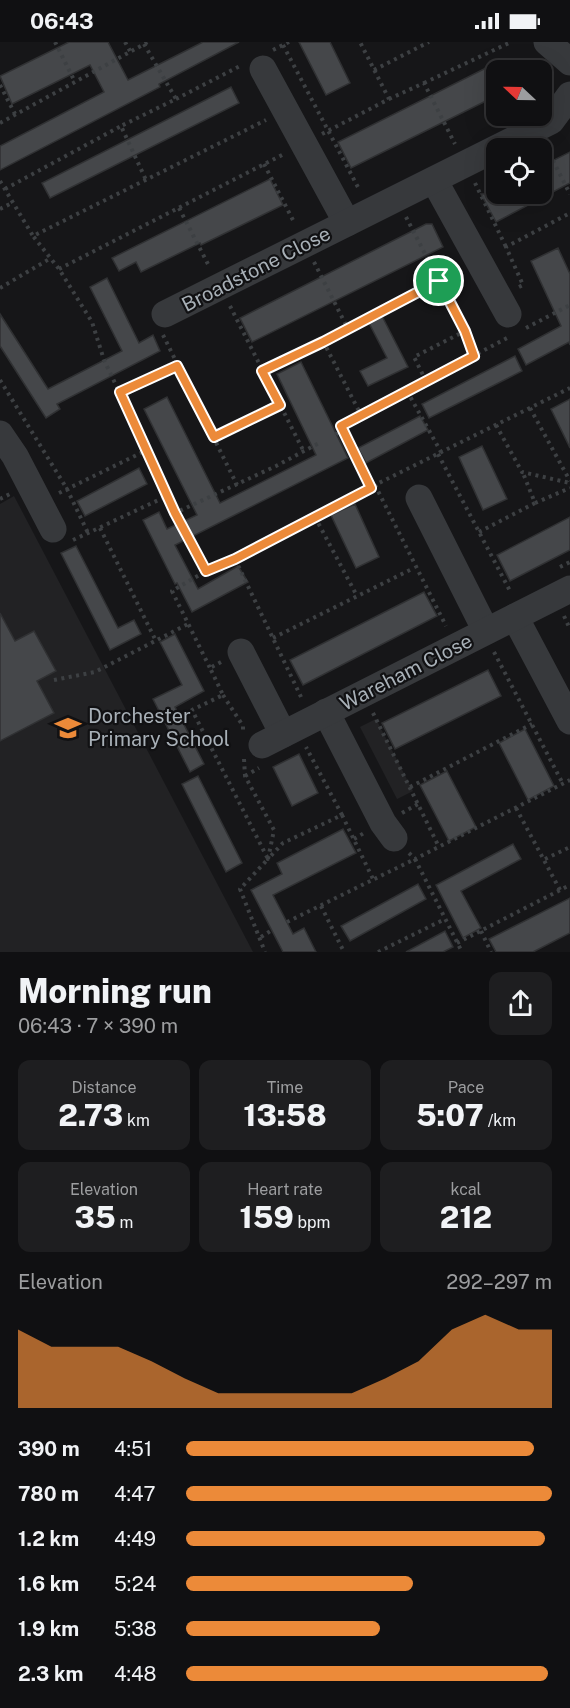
<!DOCTYPE html>
<html lang="en">
<head>
<meta charset="utf-8">
<style>
  :root { --surface:#101012; --page:#1e1e20; --text:#f1f3f6; --muted:#9c9d9f; --line:#303032; --accent:#ec8a39 }
  body { margin:0; font-family:"Public Sans",sans-serif; background:var(--page); color:var(--text); height:100vh; display:flex; flex-direction:column; font-size:22px; white-space:nowrap }
  * { box-sizing:border-box; margin:0 }
  p { font-size:20px; color:var(--muted) }
  .icon { flex:none; width:33px; height:33px; fill:none; stroke:currentColor; stroke-width:2; stroke-linecap:round; stroke-linejoin:round }
  .map { position:relative; height:910px; overflow:hidden }
  .panel { display:flex; flex-direction:column; background:var(--surface); flex:1 }
  .panel>* { flex:none }
  .needle { width:39px; rotate:292deg }
  .buttons { position:absolute; left:486px; top:18px; display:grid; gap:12px }
  .buttons a { display:grid; place-items:center; width:66px; height:66px; border-radius:12px; background:var(--surface); box-shadow:0 6px 24px #0002,0 0 0 2px var(--line); font-size:30px }
  .pin { position:absolute; display:grid; place-items:center; width:51px; height:51px; color:#fff; margin:-26px; border:3px solid #fff; border-radius:50%; box-shadow:0 2px 6px #0007 }
  .round { display:grid; place-items:center; flex:none; width:63px; height:63px; border-radius:12px; background:var(--page) }
  .headline { display:flex; align-items:center; justify-content:space-between; height:102px; padding:0 18px }
  h1 { font-size:33px; font-weight:800; line-height:45px }
  .metrics { display:grid; grid-template-columns:repeat(3,1fr); gap:9px; height:102px; padding:6px 18px }
  .metrics div { display:grid; align-content:center; border-radius:12px; background:var(--page); text-align:center }
  .metrics b { font-size:30px; font-weight:800 }
  .metrics small { font-size:16px; font-weight:400 }
  .metrics p { font-size:16px }
  .chart { height:168px; padding:12px 18px }
  .chart p { display:flex; justify-content:space-between }
  .chart svg { width:100%; height:108px; margin-top:6px; fill:var(--accent); opacity:.7 }
  ul { padding:0 18px; list-style:none; font-size:20px }
  li { display:grid; grid-template-columns:96px 72px 1fr; align-items:center; height:45px }
  li i { height:15px; border-radius:8px; background:var(--accent) }
  .status { display:flex; justify-content:space-between; align-items:center; height:42px; padding:0 30px; background:var(--surface); direction:ltr }
  .status svg { height:16px; fill:currentColor }
  .map>svg:first-child { display:block }
  .built { fill:#222224 }
  .building { fill:#45474a; stroke:#303133; stroke-width:1.5 }
  .lines { fill:none; stroke-linecap:round; stroke-linejoin:round }
  .path { stroke:#3d4043; stroke-width:4; stroke-dasharray:3 4.5; stroke-linecap:butt }
  .minor { stroke:#37393c; stroke-width:27 }
  .route-casing { stroke:#fff; stroke-width:12 }
  .route { stroke:#ec8a39; stroke-width:8 }
  .labels { text-anchor:middle; stroke-width:4.5; stroke-linejoin:round; paint-order:stroke }
  .street-label { font-size:20px; fill:#a8b0b7; stroke:#111113 }
  .poi-label { font-size:20px; fill:#a8b0b7; stroke:#111113; text-anchor:start }
</style>
</head>
<body>
<div class="status"><b>06:43</b><svg viewBox="0 0 49 12"><path d="M0 12V9h3v3zM5 12V6h3v6zM10 12V3h3v9zM15 12V0h3v12zM26 1h20v11H26zM47 4h2v5h-2z"/></svg></div>
<div class="map">
<svg width="570" height="910" viewBox="0 0 570 910">
  <rect width="100%" height="100%" fill="#161618"/>
  <!-- built -->
  <g class="built">
    <polygon points="14,454 253,910 0,910 0,462"/>
    <polygon points="376,677 413,749 397,757 360,685"/>
  </g>
  <!-- building -->
  <g class="building">
    <polygon points="69,0 108,0 128,38 203,0 239,0 159,42 160,45 0,128 0,104 104,50 90,23 12,62 0,34"/>
    <polygon points="299,0 330,0 350,41 326,53"/>
    <polygon points="496,21 496,54 351,126 338,100"/>
    <polygon points="231,45 239,61 50,156 42,141"/>
    <polygon points="570,110 570,141 496,180 481,152 542,152 542,124"/>
    <polygon points="270,137 283,163 201,203 200,201 141,230 136,220 119,229 112,216"/>
    <polygon points="426,182 432,182 443,205 252,300 240,276"/>
    <polygon points="558,206 570,232 570,303 569,300 526,323 518,307 561,284 531,219"/>
    <polygon points="107,236 139,301 153,293 160,309 57,362 60,367 46,376 0,304 0,272 48,347 122,309 90,245"/>
    <polygon points="382,274 408,325 368,344 360,329 387,316 369,281"/>
    <polygon points="515,314 522,329 429,376 422,362"/>
    <polygon points="301,320 348,416 175,503 198,547 238,524 248,540 192,570 177,541 175,542 143,478 159,470 167,487 197,473 144,367 167,355 220,461 316,413 277,332"/>
    <polygon points="570,357 570,406 551,367"/>
    <polygon points="420,374 428,388 366,421 358,406"/>
    <polygon points="482,404 507,457 483,468 459,415"/>
    <polygon points="139,426 147,442 85,474 77,459"/>
    <polygon points="355,462 379,515 356,526 331,473"/>
    <polygon points="570,475 570,508 510,539 497,513"/>
    <polygon points="76,504 118,586 134,578 141,592 110,608 61,511"/>
    <polygon points="424,550 437,574 303,643 290,618"/>
    <polygon points="0,571 15,599 34,589 56,629 37,639 54,671 0,699"/>
    <polygon points="175,592 204,649 175,665 204,722 190,730 153,657 182,643 160,600"/>
    <polygon points="488,628 501,654 395,707 382,681"/>
    <polygon points="525,687 554,744 528,758 499,701"/>
    <polygon points="299,712 318,751 292,764 273,725"/>
    <polygon points="447,729 476,785 449,799 420,743"/>
    <polygon points="198,734 242,821 226,830 182,742"/>
    <polygon points="343,787 356,811 273,853 293,892 304,886 316,910 283,910 251,848 282,832 277,821"/>
    <polygon points="513,802 521,817 461,849 481,886 463,896 436,843"/>
    <polygon points="418,842 426,857 350,899 341,884"/>
    <polygon points="570,856 570,891 533,910 496,910 489,897"/>
    <polygon points="445,889 453,905 443,910 406,910"/>
  </g>
  <g class="lines">
    <!-- path -->
    <g class="path">
      <polyline points="55,0 75,40"/>
      <polyline points="125,0 130,9"/>
      <polyline points="144,2 176,57 121,84 146,138"/>
      <polyline points="283,3 360,149"/>
      <polyline points="273,8 289,0"/>
      <polyline points="374,28 429,0"/>
      <polyline points="424,41 511,0"/>
      <polyline points="0,43 15,72"/>
      <polyline points="176,57 242,23"/>
      <polyline points="389,57 424,41 455,102"/>
      <polyline points="0,81 148,0"/>
      <polyline points="322,92 389,57 360,0"/>
      <polyline points="546,105 570,152"/>
      <polyline points="264,122 295,182"/>
      <polyline points="0,139 33,194"/>
      <polyline points="475,141 506,205"/>
      <polyline points="5,147 121,84"/>
      <polyline points="179,166 210,226"/>
      <polyline points="0,167 12,161"/>
      <polyline points="406,175 465,289 474,314"/>
      <polyline points="314,220 348,287"/>
      <polyline points="59,227 284,112"/>
      <polyline points="519,245 523,243 506,205 570,171"/>
      <polyline points="0,246 51,216"/>
      <polyline points="230,264 304,410"/>
      <polyline points="526,286 570,263"/>
      <polyline points="163,293 237,443"/>
      <polyline points="323,299 361,373"/>
      <polyline points="262,329 439,239"/>
      <polyline points="0,338 67,447 88,491"/>
      <polyline points="426,339 414,315 465,289"/>
      <polyline points="407,349 441,410"/>
      <polyline points="121,350 177,324"/>
      <polyline points="530,366 570,439"/>
      <polyline points="496,383 522,430 570,441"/>
      <polyline points="341,384 371,446"/>
      <polyline points="336,393 341,384 509,295"/>
      <polyline points="215,395 280,363"/>
      <polyline points="147,408 104,318 92,280 59,227 33,194 266,78"/>
      <polyline points="438,412 510,549"/>
      <polyline points="375,443 446,584"/>
      <polyline points="59,451 147,408 175,471 276,424 321,400"/>
      <polyline points="0,457 10,452"/>
      <polyline points="535,461 570,446"/>
      <polyline points="175,471 206,529 172,549 210,626"/>
      <polyline points="315,475 357,554"/>
      <polyline points="100,486 156,599"/>
      <polyline points="479,490 535,461 523,431"/>
      <polyline points="73,498 167,454"/>
      <polyline points="235,517 302,657"/>
      <polyline points="560,525 570,520"/>
      <polyline points="206,529 235,517 375,443 570,346"/>
      <polyline points="564,574 570,587"/>
      <polyline points="273,596 414,526"/>
      <polyline points="494,610 563,742"/>
      <polyline points="221,620 210,626 223,653 192,668 268,817 240,847 265,910"/>
      <polyline points="54,638 95,630 188,582"/>
      <polyline points="223,653 243,684 243,691"/>
      <polyline points="373,671 439,805"/>
      <polyline points="244,717 245,734 274,788 268,817 283,801 342,773 306,705"/>
      <polyline points="245,734 259,726"/>
      <polyline points="410,745 532,682"/>
      <polyline points="516,766 560,848"/>
      <polyline points="402,771 418,762"/>
      <polyline points="342,773 373,837"/>
      <polyline points="354,797 364,791"/>
      <polyline points="409,811 415,817 570,738"/>
      <polyline points="545,817 570,805"/>
      <polyline points="321,864 344,910"/>
      <polyline points="287,880 415,817 462,910"/>
      <polyline points="481,889 491,910"/>
      <polyline points="261,895 272,888"/>
      <polyline points="457,901 570,843"/>
      <polyline points="378,910 445,877"/>
    </g>
    <!-- minor -->
    <g class="minor">
      <polyline points="547,0 570,20"/>
      <polyline points="263,27 347,181"/>
      <polyline points="434,138 508,272"/>
      <polyline points="165,272 551,79 570,53"/>
      <polyline points="0,392 15,414 53,487"/>
      <polyline points="419,456 486,589"/>
      <polyline points="515,575 570,679"/>
      <polyline points="241,610 283,692"/>
      <polyline points="326,670 383,781 394,796"/>
      <polyline points="262,703 570,547"/>
    </g>
  </g>
  <g class="lines">
    <!-- route casing -->
    <g class="route-casing">
      <polygon id="route" points="439,239 465,289 474,314 341,384 371,446 235,517 206,529 175,471 120,350 177,324 214,395 280,363 262,329 323,300"/>
    </g>
    <!-- route -->
    <use href="#route" class="route"/>
  </g>
  <!-- icons -->
  <defs>
    <g id="school-bare" transform="scale(2.07)"><path d="M0-5L7-2L0 1L-7-2ZM-4 1L0 2.5L4 1V4Q0 6-4 4Z" fill="#ec8a39" stroke="#111113" stroke-width="2.5" paint-order="stroke"/></g>
  </defs>
  <g fill-rule="evenodd">
    <use href="#school-bare" x="68" y="686"/>
  </g>
  <g class="labels">
    <!-- street labels -->
    <g class="street-label">
      <text transform="translate(256 227) rotate(-27)" y="7">Broadstone Close</text>
      <text transform="translate(406 630) rotate(-27)" y="7">Wareham Close</text>
    </g>
    <!-- poi labels -->
    <g class="poi-label">
      <text x="88" y="681">Dorchester<tspan x="88" dy="23">Primary School</tspan></text>
    </g>
  </g>
</svg>
<div class="buttons">
<a><svg class="needle" viewBox="-14 -14 28 28"><path d="M0-13l5 13h-10z" fill="#e53935"/><path d="M0 13l5-13h-10z" fill="#9c9d9f"/></svg></a>
<a><svg class="icon" aria-label="locate" viewBox="0 0 24 24"><circle cx="12" cy="12" r="6"/><path d="M12 2v4M12 18v4M2 12h4M18 12h4"/></svg></a>
</div>
<div class="pin" style="left:439px;top:239px;background:#1e9e55"><svg class="icon" aria-label="arrive" viewBox="0 0 24 24"><path d="M6 21V4h12l-3 4 3 4H6"/></svg></div>
</div>
<section class="panel">
<div class="headline"><div><h1>Morning run</h1><p>06:43 · 7 × 390 m</p></div><a class="round"><svg class="icon" aria-label="share" viewBox="0 0 24 24"><path d="M12 15V3M7 8l5-5 5 5M5 13v7h14v-7"/></svg></a></div>
<div class="metrics">
<div><p>Distance</p><b>2.73<small> km</small></b></div>
<div><p>Time</p><b>13:58</b></div>
<div><p>Pace</p><b>5:07<small> /km</small></b></div>
</div>
<div class="metrics">
<div><p>Elevation</p><b>35<small> m</small></b></div>
<div><p>Heart rate</p><b>159<small> bpm</small></b></div>
<div><p>kcal</p><b>212</b></div>
</div>
<div class="chart"><p><span>Elevation</span>292–297 m</p>
<svg viewBox="0 0 160 44" preserveAspectRatio="none"><path d="M0 44V12L10 19L20 19L30 19L40 25L50 32L60 38L70 38L80 38L90 38L100 38L110 32L120 25L130 12L140 6L150 12L160 12V44z"/></svg>
</div>
<ul>
<li><b>390 m</b>4:51<i style="width:95%"></i></li>
<li><b>780 m</b>4:47<i style="width:100%"></i></li>
<li><b>1.2 km</b>4:49<i style="width:98%"></i></li>
<li><b>1.6 km</b>5:24<i style="width:62%"></i></li>
<li><b>1.9 km</b>5:38<i style="width:53%"></i></li>
<li><b>2.3 km</b>4:48<i style="width:99%"></i></li>
</ul>
</section>
</body>
</html>
